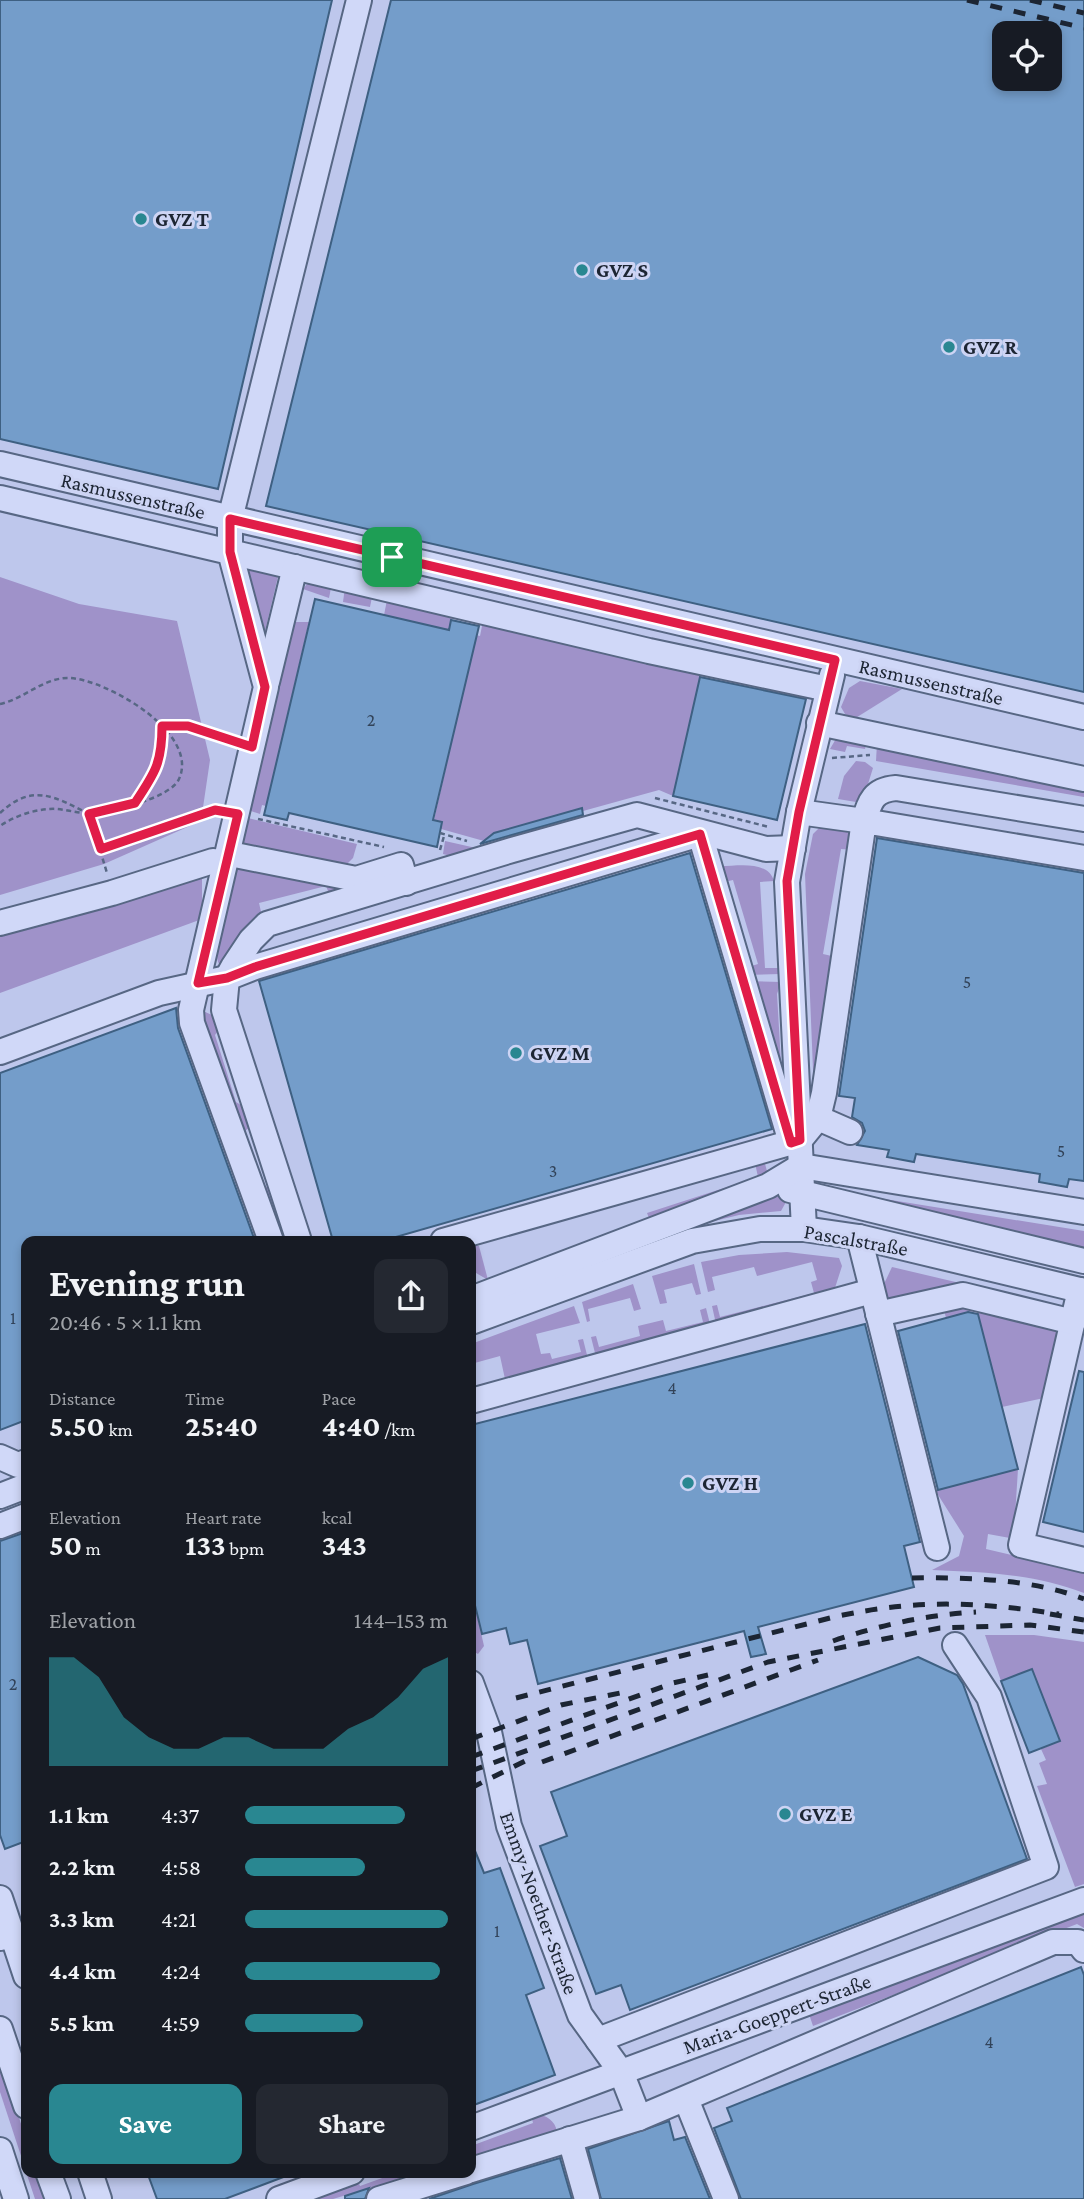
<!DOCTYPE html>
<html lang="en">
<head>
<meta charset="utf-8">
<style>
  :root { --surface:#171b24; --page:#242831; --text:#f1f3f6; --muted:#9ea1a6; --accent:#298791 }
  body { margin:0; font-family:"Crimson Pro",serif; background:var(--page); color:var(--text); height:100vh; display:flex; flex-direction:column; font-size:26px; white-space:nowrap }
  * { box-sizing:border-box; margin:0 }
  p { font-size:23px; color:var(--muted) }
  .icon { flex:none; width:38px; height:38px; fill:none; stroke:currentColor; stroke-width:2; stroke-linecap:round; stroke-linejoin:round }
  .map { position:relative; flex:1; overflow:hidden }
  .details { position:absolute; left:21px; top:1236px; width:455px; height:942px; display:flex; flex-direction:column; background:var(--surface); border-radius:14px; box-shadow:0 4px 10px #0003 }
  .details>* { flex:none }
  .fabs { position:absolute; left:992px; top:21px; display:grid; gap:14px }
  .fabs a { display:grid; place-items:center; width:70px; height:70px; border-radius:14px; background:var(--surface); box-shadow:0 4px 10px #0003; font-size:35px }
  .pin { position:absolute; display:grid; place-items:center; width:60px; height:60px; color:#fff; margin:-30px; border-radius:14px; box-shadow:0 4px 10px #0006 }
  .round { display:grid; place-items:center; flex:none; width:74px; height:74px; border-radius:14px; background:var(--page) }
  .overview { display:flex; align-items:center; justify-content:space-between; height:119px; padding:0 28px }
  h1 { font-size:38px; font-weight:700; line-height:52px }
  .metrics { display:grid; grid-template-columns:repeat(3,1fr); gap:10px; height:119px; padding:7px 28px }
  .metrics div { display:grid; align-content:center }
  .metrics b { font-size:30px; font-weight:700 }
  .metrics small { font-size:19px; font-weight:400 }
  .metrics p { font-size:19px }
  .chart { height:196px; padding:14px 28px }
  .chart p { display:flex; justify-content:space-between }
  .chart svg { width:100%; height:126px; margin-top:7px; fill:var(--accent); opacity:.7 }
  .primary-button { display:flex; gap:14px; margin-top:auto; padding:14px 28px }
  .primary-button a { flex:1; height:80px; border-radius:14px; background:var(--accent); color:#fff; font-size:28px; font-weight:700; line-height:80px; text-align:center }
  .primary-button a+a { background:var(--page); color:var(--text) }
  ul { padding:0 28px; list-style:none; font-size:23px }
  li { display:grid; grid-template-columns:112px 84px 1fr; align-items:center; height:52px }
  li i { height:18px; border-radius:9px; background:var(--accent) }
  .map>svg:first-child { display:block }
  .green { fill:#9f92c9 }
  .building { fill:#749dca; stroke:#3e6082; stroke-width:2; fill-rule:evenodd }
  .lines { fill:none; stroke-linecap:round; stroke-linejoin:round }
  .minor-casing { stroke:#576784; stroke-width:28 }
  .path { stroke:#576784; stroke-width:2.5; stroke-dasharray:5 3.5; stroke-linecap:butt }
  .minor { stroke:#d0d8f8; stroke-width:24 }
  .rail { stroke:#1c2533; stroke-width:5; stroke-dasharray:12 12; stroke-linecap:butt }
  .route-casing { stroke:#fff; stroke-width:14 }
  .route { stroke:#e11d48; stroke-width:9 }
  .poi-dot { fill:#298791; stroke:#cdd4f4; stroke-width:2.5 }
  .labels { text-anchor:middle; stroke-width:6; stroke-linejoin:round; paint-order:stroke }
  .number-label { font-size:18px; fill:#324359 }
  .poi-label { font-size:21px; font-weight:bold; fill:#1c2533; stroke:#cdd4f4; text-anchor:start }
  .street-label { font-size:21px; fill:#1c2533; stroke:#cdd4f4 }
</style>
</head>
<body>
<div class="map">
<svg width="1084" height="2199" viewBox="0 0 1084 2199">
  <rect width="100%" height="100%" fill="#bec7ec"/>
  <!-- green -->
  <g class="green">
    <polygon points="253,564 279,572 262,644 247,571"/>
    <polygon points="0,577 79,604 177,621 210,760 201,821 104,864 0,895"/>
    <polygon points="310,580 332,583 329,598 303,589"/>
    <polygon points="345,587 373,592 370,607 343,602"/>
    <polygon points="388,595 454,611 449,630 384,615"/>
    <polygon points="493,618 701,672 673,796 659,790 583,811 583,808 494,833 484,841 441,829 442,822 434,820 476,635 480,636 482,626"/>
    <polygon points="292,622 309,622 266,806 262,805 260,814 248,810"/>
    <polygon points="860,681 902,689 854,719 845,714 841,707 849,688"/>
    <polygon points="837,737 867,740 865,749 847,746 845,752 830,749"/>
    <polygon points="877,743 1084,791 1084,797 876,761"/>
    <polygon points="856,761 865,762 873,768 862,803 838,799 844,776"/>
    <polygon points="248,818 357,844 353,858 344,867 242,846"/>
    <polygon points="819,828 847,832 853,836 854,850 841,849 823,954 836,957 814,1094 805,874 813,834"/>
    <polygon points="445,841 476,848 458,858 443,854"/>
    <path d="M721,866C738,866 768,860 774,881L760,882L765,968H779L780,974L744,975L745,968L758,964L733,880L720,883Z"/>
    <path d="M237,867L346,887L330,896L326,886L259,903L262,916L219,964C210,948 232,886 237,867Z"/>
    <polygon points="202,869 202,919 0,993 0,929"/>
    <polygon points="746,981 781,982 777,994 782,1080"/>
    <polygon points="201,1010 214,1016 219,1030 215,1035 236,1102 244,1107 250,1127 245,1131 263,1185 271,1189 277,1208 273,1215 278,1231 286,1233 288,1241 277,1241 197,1013"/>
    <polygon points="764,1160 768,1175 651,1223 647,1213 758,1177 755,1163"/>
    <polygon points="829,1190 1084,1231 1084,1253"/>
    <polygon points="775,1195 786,1202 781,1211 739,1215 673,1231"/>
    <polygon points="471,1244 479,1246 488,1280 471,1270"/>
    <polygon points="787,1252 839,1258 842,1266 834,1291 716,1324 712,1306 717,1305 720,1317 814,1293 811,1282 817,1280 812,1262 757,1276 754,1267 712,1277 715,1290 708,1292 701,1262 739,1255"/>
    <polygon points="694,1264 701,1294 696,1295 692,1283 664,1290 667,1303 660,1304 652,1276"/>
    <polygon points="892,1267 964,1284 887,1302 884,1284"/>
    <polygon points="633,1284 641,1309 634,1311 630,1298 588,1309 590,1321 587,1322 582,1302"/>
    <polygon points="942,1302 1061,1325 1044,1398 1002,1407 977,1310 946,1318"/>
    <polygon points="574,1306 580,1323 536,1334 541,1354 550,1353 552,1359 581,1352 578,1340 583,1339 587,1355 505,1379 500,1356 471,1364 471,1344"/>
    <polygon points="706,1308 710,1324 595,1353 591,1337 596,1336 599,1347 640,1336 638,1326 663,1320 666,1331 703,1322 700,1310"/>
    <path d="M1018,1469L1015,1516L1010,1538L988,1534L986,1549L1084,1572V1593C1035,1574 984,1572 932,1570L959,1556L964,1536L935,1490Z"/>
    <polygon points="471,1589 484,1646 478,1654 471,1650"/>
    <polygon points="985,1635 1034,1635 1084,1642 1084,1884 1075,1887 1037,1786 1047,1784 1039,1763 1046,1760 1041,1749 1060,1741 1032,1670 1001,1681"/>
    <polygon points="1084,1909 1084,1928 1077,1924 813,2026 809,2014"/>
    <polygon points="0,2060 26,2139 26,2171 0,2092"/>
    <path d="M531,2115C543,2113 555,2119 557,2132L471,2158V2146L533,2123Z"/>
    <polygon points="26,2172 37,2172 46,2199 35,2199"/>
    <polygon points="399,2172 424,2172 333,2199 301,2199 357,2179 360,2186"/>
  </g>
  <!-- building -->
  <g class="building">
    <polygon points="0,0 332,0 218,489 0,439"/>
    <path d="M391,0H1084V692L266,506ZM1004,33H1050V79H1004Z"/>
    <polygon points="315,599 449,630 451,620 479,626 433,820 442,822 437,847 289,813 287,820 264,815"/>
    <polygon points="700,677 806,699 777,820 673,796"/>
    <polygon points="582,808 583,815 480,844 494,833"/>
    <polygon points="877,838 1084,873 1084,1181 1069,1179 1067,1187 1039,1182 1040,1174 916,1154 914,1162 887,1157 889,1150 857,1145 865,1131 862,1123 852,1117 855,1098 839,1096"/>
    <polygon points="690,853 772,1129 382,1241 333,1241 259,981"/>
    <polygon points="176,1008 178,1028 255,1241 26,1241 26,1420 0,1430 0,1073"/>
    <polygon points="968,1312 978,1314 1018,1469 938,1490 898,1331"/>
    <polygon points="865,1324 920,1542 904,1546 914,1587 758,1627 766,1654 751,1657 744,1631 538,1684 527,1640 510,1644 506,1628 482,1634 471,1589 471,1425"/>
    <polygon points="1079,1371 1084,1372 1084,1532 1043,1522"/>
    <polygon points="26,1532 26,1841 5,1849 0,1835 0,1541"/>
    <polygon points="918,1657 957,1675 963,1684 1027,1859 630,2010 621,1985 596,1994 540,1846 567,1836 551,1792"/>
    <polygon points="1032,1669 1060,1741 1029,1753 1001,1681"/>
    <polygon points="471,1841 484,1873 500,1868 544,1988 526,1995 555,2075 471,2106"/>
    <polygon points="1081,1967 1084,1975 1084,2199 741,2199 714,2128 732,2121 727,2108"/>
    <polygon points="669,2121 674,2140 685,2137 710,2199 601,2199 588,2149"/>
    <polygon points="560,2158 572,2199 429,2199 473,2184"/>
    <polygon points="147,2172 294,2172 294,2173 225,2199 157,2199"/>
    <polygon points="369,2188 365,2199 345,2199 345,2196"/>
  </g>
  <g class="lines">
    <!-- minor casing -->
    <g class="minor-casing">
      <g id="minor">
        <polyline points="359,0 230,519 230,552 649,651 828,689"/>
        <polyline points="0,464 1084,717"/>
        <polyline points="0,498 230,552 266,687 191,1010 192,1023 271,1241"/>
        <polyline points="267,682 295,567"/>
        <polyline points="819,723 1084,779"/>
        <path d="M799,812L864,821C870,801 873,790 896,788L1084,819"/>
        <polyline points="700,834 790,1139"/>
        <polyline points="240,856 356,879 401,865 406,883"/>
        <polyline points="0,923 112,893 213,861"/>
        <polyline points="0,1052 159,993 227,978 255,967 700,834"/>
        <polyline points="818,1118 850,1132"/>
        <polyline points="790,1190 1084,1261"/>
        <polyline points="804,1229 787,882 799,812 832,675"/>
        <polyline points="859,1237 937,1548"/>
        <polyline points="299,1241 224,1010 227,978 233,967 251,940 267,924 512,850 637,815 766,849 793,848"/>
        <polyline points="443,1241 800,1140 818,1118 824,1093 864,821 1084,858"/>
        <polyline points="1080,1290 1021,1545 1084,1560"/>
        <polyline points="471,1299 768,1186 801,1166 1084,1212"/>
        <polyline points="878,1314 963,1295 1073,1322"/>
        <polyline points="471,1322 692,1241 760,1229 804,1229 859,1237 1084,1291"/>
        <polyline points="471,1401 872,1291"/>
        <polyline points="0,1457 18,1465 26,1462"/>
        <polyline points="0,1496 26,1486"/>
        <polyline points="0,1526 26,1516"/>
        <polyline points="471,1683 489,1732 509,1826 580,2015 621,2072 639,2118"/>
        <polyline points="0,1898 12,1934"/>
        <polyline points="0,1938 12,1934 26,1976"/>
        <polyline points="0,2029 26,2106"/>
        <polyline points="598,2040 1046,1867 989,1697 955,1645"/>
        <polyline points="686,2099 726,2199"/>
        <polyline points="471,2128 1084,1900"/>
        <polyline points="570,2139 587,2199"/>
        <polyline points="0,2150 16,2199"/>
        <polyline points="471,2170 639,2118 1053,1942 1078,1942 1084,1950"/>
        <polyline points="48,2172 58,2199"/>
        <polyline points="90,2172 99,2199"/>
        <polyline points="279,2199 352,2172"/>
        <polyline points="379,2199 466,2172"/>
      </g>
    </g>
    <!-- path -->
    <g class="path">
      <path d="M0,704C24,699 44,677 70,678C107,680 200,733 179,779C171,798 108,814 87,813C75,813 62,808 50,809C32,810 15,816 0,826"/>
      <polyline points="832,758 870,755"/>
      <polyline points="655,798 769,827"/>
      <path d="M135,803C155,773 162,763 162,726H189L232,740"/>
      <path d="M0,813C32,783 54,796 89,814L107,873"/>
      <polyline points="258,819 384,847"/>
      <polyline points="440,833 467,841"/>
      <polyline points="101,849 217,810"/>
      <polyline points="440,850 444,836"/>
    </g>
    <!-- minor -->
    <use href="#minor" class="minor"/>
    <!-- rail -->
    <g class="rail">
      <polyline points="967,0 1084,28"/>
      <polyline points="1030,0 1084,13"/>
      <path d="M912,1578C965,1577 1034,1579 1084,1599"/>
      <polyline points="1050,1614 1084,1620"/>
      <path d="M833,1641C880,1625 926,1615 976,1612"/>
      <path d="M516,1698L838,1616C920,1599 977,1602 1059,1614"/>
      <polyline points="471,1739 561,1705 625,1692"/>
      <polyline points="471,1757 673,1683 708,1675"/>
      <polyline points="542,1762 818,1660"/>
      <polyline points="471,1771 768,1662 940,1628 1030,1625 1084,1632"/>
      <polyline points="471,1788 535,1756"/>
    </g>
  </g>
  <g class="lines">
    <!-- route casing -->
    <g class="route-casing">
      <path id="route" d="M230,519L835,660L799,812L787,881L800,1140L791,1143L700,834L255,967L227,978L198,983L238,814L215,810L101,849L89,814L135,803C155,773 162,763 162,726H188L252,747L265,687L230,552Z"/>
    </g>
    <!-- route -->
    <use href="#route" class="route"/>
  </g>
  <!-- markers -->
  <g class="poi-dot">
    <circle cx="141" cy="219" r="7"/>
    <circle cx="582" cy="270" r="7"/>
    <circle cx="949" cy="347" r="7"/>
    <circle cx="516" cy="1053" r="7"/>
    <circle cx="688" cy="1483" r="7"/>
    <circle cx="785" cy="1814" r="7"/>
  </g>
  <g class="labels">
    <!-- number labels -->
    <g class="number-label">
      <text x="371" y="726">2</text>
      <text x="967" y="988">5</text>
      <text x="1061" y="1157">5</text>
      <text x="553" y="1177">3</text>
      <text x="13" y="1324">1</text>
      <text x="672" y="1394">4</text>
      <text x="13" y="1690">2</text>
      <text x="497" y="1937">1</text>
      <text x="989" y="2048">4</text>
    </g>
    <!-- poi labels -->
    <g class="poi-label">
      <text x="155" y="226">GVZ T</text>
      <text x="596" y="277">GVZ S</text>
      <text x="963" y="354">GVZ R</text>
      <text x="530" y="1060">GVZ M</text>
      <text x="702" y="1490">GVZ H</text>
      <text x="799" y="1821">GVZ E</text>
    </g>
    <!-- street labels -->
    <g class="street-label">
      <text transform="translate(133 496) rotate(13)" y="7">Rasmussenstraße</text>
      <text transform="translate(931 682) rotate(13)" y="7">Rasmussenstraße</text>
      <text transform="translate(856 1240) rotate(10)" y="7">Pascalstraße</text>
      <text transform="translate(539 1903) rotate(70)" y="7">Emmy-Noether-Straße</text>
      <text transform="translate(777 2014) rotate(-20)" y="7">Maria-Goeppert-Straße</text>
    </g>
  </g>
</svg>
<div class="fabs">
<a><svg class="icon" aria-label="locate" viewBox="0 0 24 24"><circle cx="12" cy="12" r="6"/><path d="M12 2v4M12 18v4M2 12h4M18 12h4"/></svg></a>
</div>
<div class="pin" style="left:392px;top:557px;background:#1e9e55"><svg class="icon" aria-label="arrive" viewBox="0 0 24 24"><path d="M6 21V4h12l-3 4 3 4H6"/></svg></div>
<section class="details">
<div class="overview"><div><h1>Evening run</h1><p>20:46 · 5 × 1.1 km</p></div><a class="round"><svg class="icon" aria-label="share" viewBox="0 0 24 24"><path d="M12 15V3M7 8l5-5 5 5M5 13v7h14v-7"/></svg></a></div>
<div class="metrics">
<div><p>Distance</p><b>5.50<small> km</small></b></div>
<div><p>Time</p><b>25:40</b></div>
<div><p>Pace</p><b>4:40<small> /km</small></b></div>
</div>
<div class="metrics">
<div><p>Elevation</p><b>50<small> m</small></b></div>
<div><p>Heart rate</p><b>133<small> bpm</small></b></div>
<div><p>kcal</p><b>343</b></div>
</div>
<div class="chart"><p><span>Elevation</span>144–153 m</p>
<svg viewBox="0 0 160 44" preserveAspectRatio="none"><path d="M0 44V6L10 6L20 13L30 27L40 34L50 38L60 38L70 34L80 34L90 38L100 38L110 38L120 31L130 27L140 20L150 10L160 6V44z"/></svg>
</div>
<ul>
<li><b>1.1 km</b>4:37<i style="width:79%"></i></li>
<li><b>2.2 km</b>4:58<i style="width:59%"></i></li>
<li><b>3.3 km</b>4:21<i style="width:100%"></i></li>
<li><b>4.4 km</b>4:24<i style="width:96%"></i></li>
<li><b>5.5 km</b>4:59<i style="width:58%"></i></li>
</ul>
<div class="primary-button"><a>Save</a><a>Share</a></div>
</section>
</div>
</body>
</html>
